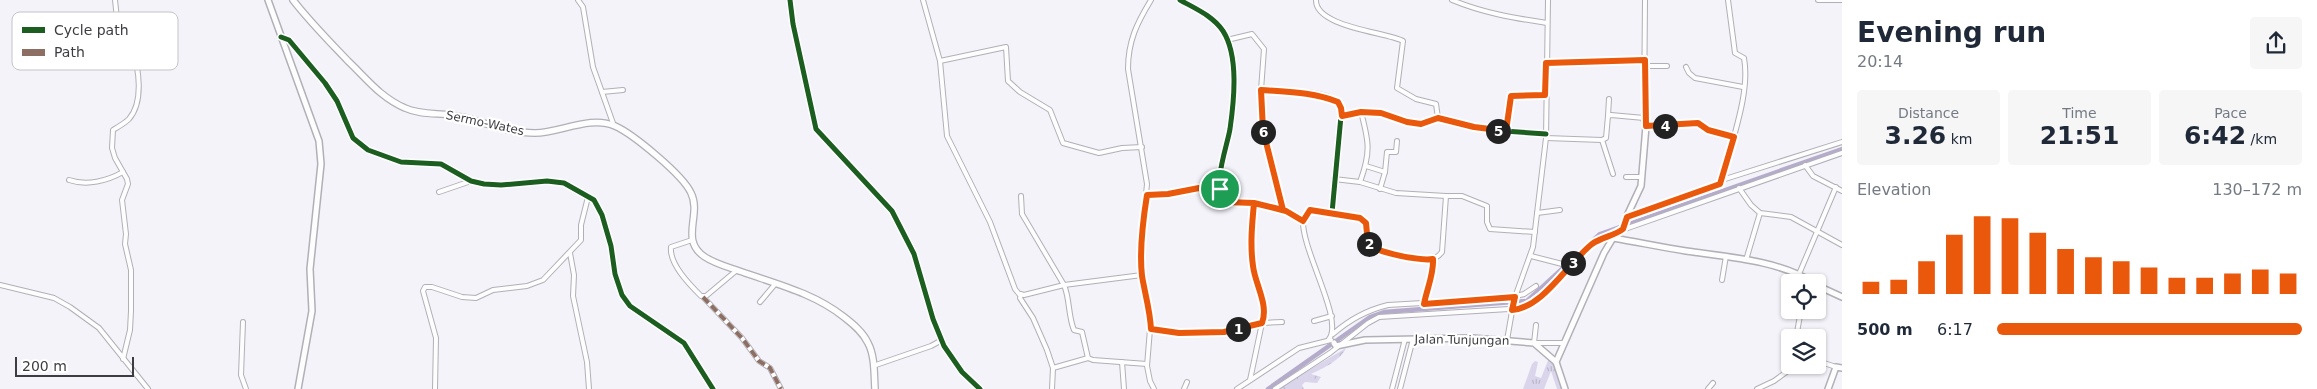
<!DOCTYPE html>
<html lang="en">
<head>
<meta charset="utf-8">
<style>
  :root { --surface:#fff; --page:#f6f6f7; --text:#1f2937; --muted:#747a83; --accent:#ea580c }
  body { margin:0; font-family:"DejaVu Sans",sans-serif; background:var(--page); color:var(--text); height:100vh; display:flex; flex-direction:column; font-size:19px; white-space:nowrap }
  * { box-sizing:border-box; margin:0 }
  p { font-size:16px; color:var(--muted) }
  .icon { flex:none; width:28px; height:28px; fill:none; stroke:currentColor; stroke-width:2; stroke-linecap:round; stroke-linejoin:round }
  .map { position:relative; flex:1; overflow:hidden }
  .sheet { display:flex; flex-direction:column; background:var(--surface); width:475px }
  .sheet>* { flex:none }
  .buttons { position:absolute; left:1781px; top:274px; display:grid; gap:10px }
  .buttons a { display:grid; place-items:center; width:45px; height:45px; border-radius:5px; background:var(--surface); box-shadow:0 1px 4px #0004; font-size:25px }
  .scale { position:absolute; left:15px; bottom:12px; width:119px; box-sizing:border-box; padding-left:5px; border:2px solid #3d3c42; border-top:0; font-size:14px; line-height:18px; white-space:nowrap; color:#3d3c42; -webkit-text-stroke:4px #fff; paint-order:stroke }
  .pin { position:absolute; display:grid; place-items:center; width:42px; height:42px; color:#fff; margin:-21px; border:2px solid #fff; border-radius:50%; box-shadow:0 1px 5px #0007 }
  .km { position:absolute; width:25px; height:25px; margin:-12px; border-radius:50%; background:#222; color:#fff; font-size:14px; line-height:25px; text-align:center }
  .round { display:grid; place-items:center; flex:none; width:52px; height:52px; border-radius:5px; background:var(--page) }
  .head { display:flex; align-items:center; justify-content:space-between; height:85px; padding:0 15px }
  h1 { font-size:28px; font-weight:600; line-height:38px }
  .figures { display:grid; grid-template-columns:repeat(3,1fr); gap:8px; height:85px; padding:5px 15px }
  .figures div { display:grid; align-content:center; border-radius:5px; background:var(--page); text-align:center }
  .figures b { font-size:25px; font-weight:600 }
  .figures small { font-size:14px; font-weight:400 }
  .figures p { font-size:14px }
  .chart { height:140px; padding:10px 15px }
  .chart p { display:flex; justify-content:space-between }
  .chart svg { width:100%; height:90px; margin-top:5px; stroke:var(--accent); stroke-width:6 }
  ul { padding:0 15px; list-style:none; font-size:16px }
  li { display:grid; grid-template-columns:80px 60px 1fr; align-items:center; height:38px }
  li i { height:12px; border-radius:6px; background:var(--accent) }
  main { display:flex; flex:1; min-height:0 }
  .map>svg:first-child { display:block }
  .grass { fill:url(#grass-tufts) }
  .forest { fill:url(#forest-crowns) }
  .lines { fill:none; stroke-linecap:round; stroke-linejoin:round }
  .canal { stroke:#b5accc; stroke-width:4.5 }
  .minor-casing { stroke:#b1b0b6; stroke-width:6 }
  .tertiary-casing { stroke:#b1b0b6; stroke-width:8 }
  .secondary-casing { stroke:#b1b0b6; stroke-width:8 }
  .minor { stroke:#fdfdfe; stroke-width:4 }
  .tertiary { stroke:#fdfdfe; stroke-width:5 }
  .secondary { stroke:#fdfdfe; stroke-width:5.5 }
  .quiet { stroke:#8d6e63; stroke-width:4; stroke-dasharray:8 4; stroke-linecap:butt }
  .cycleway-casing { stroke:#fff; stroke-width:8 }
  .cycleway { stroke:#1b5e20; stroke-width:5 }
  .route-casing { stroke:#fff; stroke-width:10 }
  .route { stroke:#ea580c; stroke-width:6 }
  .labels { text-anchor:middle; stroke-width:4.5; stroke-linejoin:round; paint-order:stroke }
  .street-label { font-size:12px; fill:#3d3c42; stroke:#fff }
  .key { fill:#fff; stroke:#c5c4c6; stroke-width:1 }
  .key-label { font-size:14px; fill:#3d3c42 }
</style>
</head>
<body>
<main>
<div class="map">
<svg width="1842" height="389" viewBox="0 0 1842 389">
  <defs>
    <pattern id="grass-tufts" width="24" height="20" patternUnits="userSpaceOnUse" patternTransform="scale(1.25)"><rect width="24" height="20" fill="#dad5eb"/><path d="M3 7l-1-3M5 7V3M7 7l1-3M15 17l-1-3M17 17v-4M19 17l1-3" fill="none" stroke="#bcb8cb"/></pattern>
    <pattern id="forest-crowns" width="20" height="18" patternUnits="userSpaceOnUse" patternTransform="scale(1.25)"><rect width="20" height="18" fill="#dad5eb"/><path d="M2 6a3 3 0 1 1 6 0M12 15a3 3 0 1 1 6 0" fill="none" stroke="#bcb8cb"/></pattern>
  </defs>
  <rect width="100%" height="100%" fill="#f4f3fa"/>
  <!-- grass -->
  <polygon class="grass" points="1549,358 1556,362 1565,389 1557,389 1551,371 1544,389 1523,389 1532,364 1535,361 1538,362 1535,376 1541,378"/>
  <!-- forest -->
  <path class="forest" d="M1346,348C1341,360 1322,369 1311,374L1321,377L1317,383L1305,382L1302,385L1304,389H1277Z"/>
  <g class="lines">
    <!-- canal -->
    <polyline class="canal" points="1268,389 1370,317 1384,312 1527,301 1600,234 1842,149"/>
    <!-- minor casing -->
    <g class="minor-casing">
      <g id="minor">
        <path d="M115,0L119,37L124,46L132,49C139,68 144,102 129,119C125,123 118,127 113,130L112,148L115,158L127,179L128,184L122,200L126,234L125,244L131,270V311L130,330L123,359"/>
        <polyline points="578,0 583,7 593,67 614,126"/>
        <polyline points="790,0 793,24 816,129 892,211 914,254 933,319 944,346 962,372 980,389"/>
        <polyline points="923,0 940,61 947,136 990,222 1015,289 1019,294 1024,295 1064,285 1142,275"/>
        <path d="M1151,0C1137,23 1128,41 1128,69L1147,184L1142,235V275L1151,317L1147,366L1150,381L1154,389"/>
        <path d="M1180,0C1196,9 1213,16 1223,31C1239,56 1234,101 1230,129C1227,147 1211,188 1225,202L1254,203L1278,208L1303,221L1310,210L1332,213L1341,116L1361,112L1381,113L1407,122L1421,125L1438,118L1489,130L1546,134"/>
        <path d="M1316,0C1315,27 1386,32 1403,41L1397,88L1416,99L1436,104L1438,118"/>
        <path d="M1452,0C1483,13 1514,18 1547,23"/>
        <polyline points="1818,0 1842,0"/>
        <polyline points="281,37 289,40 325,83 337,101 353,138 368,150 401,162 441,164 471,181 484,184 501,185 547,181 564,183 594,200 602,215 611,246 615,274 622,295 630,306 684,343 713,389"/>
        <path d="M1227,40L1252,34L1264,49L1261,90C1282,92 1320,89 1337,101C1341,105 1341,110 1341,116"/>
        <polyline points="940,61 1006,47 1008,81 1020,92 1050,110 1063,143 1099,153 1122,148 1142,147"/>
        <polyline points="1546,63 1645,60"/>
        <polyline points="1645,66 1667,66"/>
        <polyline points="1686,67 1689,73 1695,78 1743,87"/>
        <polyline points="1261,90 1263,130 1283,210"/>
        <polyline points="602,92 623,90"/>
        <polyline points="1608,116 1609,99"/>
        <polyline points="1646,126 1698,123 1708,130 1733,137"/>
        <polyline points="1507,131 1511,96 1545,95"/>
        <polyline points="1546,138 1602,140 1606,138 1608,116 1611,115 1644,118 1645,0"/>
        <polyline points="1602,140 1613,174"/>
        <polyline points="1805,165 1813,176 1842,191"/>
        <polyline points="1366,166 1385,172"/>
        <polyline points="1626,177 1642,177"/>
        <path d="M69,180C87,186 107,181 123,172"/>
        <polyline points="1722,180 1842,142"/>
        <path d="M1360,182C1371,152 1369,142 1361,112"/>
        <polyline points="1739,188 1751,205 1760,213 1791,217 1842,245"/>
        <polyline points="1380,189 1385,172 1387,152 1396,152 1397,141"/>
        <polyline points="439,192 471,181"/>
        <polyline points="1147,195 1168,194 1199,188 1219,189"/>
        <path d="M1021,196L1022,214L1064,285C1070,299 1068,316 1074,330L1082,332L1088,358L1093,360L1147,364"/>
        <polyline points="1446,196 1462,196 1487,206 1487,222 1490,229 1535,232"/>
        <path d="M1254,203C1252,224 1250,245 1253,266C1255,284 1269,305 1262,323L1282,322"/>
        <path d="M1332,213L1351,215L1364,219C1368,226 1364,240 1370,246C1379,253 1418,260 1429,259C1435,259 1439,256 1442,252L1446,196L1396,193L1360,182L1334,179"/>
        <polyline points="1537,213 1560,210"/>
        <path d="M1627,217L1722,183C1729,146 1751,95 1744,58L1735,53L1728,0"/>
        <path d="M1303,221C1302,251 1344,320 1329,339"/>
        <polyline points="1625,229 1842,153"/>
        <path d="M692,240L671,247C669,264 690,285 701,296H706L737,270"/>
        <polyline points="570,253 574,275 573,296 587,362 589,389"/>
        <polyline points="1531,256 1570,266"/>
        <polyline points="1746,260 1760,213"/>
        <polyline points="1799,274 1836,187"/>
        <polyline points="1722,280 1726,256"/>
        <polyline points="0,285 54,298 70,307 99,328 148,389"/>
        <polyline points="1021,294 1020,298 1033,318 1047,350 1053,368 1052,389"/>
        <polyline points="703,297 742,338 759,361 770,368 781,389"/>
        <polyline points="760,302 776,283"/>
        <path d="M1424,304C1427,288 1434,274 1433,259"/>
        <polyline points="1314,321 1332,316"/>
        <polyline points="243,322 241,375 246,389"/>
        <polyline points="1536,325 1534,343 1564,343"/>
        <polyline points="1151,329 1179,333 1224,332 1262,323 1250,380"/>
        <path d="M1333,334C1349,320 1367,310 1388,305L1509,298L1524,294L1536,286"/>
        <polyline points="1796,338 1801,310"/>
        <polyline points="1507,340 1514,300 1533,247 1546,138 1548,0"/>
        <polyline points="1818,361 1836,367"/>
        <polyline points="1122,362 1124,389"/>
        <polyline points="873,366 931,346 942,340"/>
        <polyline points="1053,368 1088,358"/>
        <polyline points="435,389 436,338 423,291 425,287 432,287 462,297 476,298 493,290 527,286 543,280 581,240 581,225 588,197"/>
        <polyline points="1184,389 1187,382"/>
        <polyline points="1237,389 1299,348 1331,340"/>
        <path d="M1275,389L1330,353L1368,323L1379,317L1525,308C1561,289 1577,243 1618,232"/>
        <polyline points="1392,389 1405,339"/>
        <polyline points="1400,389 1413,339"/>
        <polyline points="1708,389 1713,383"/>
        <polyline points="1757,389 1774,381 1796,365"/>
      </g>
    </g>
    <!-- tertiary casing -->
    <g class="tertiary-casing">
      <g id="tertiary">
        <polyline points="268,0 319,141 321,164 310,269 312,311 298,389"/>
        <path d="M1613,238C1637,242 1661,247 1686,251C1726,257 1778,260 1812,282"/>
        <polyline points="1818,286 1842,297"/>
        <polyline points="1334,343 1336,346 1365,340 1472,338 1534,343 1556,362 1565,389"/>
        <polyline points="1556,362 1604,253 1613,238 1626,227 1626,218 1641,186 1646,126 1644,118"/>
        <polyline points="1828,389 1836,367 1842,368"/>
      </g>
    </g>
    <!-- secondary casing -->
    <g class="secondary-casing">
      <path id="secondary" d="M293,0C310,22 329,41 348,61C366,78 381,98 405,108C422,116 444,112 462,117C486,123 510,133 535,133C560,133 590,115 615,126C633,134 683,175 691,193C702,215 679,240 705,257C717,265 732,268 745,273C780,285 815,294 844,317C853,324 863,332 868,343C875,356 874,374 875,389"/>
    </g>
    <!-- minor -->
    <use href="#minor" class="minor"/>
    <!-- tertiary -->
    <use href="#tertiary" class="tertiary"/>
    <!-- secondary -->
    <use href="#secondary" class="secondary"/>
    <!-- quiet -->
    <polyline class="quiet" points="703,297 742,338 759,361 770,368 781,389"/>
    <!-- cycleway casing -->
    <g class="cycleway-casing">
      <g id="cycleway">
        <polyline points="790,0 793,24 816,129 892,211 914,254 933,319 944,346 962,372 980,389"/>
        <path d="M1180,0C1196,9 1213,16 1223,31C1239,56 1234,101 1230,129C1227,147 1211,188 1225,202L1254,203L1278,208L1303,221L1310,210L1332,213L1341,116L1361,112L1381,113L1407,122L1421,125L1438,118L1489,130L1546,134"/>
        <polyline points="281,37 289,40 325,83 337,101 353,138 368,150 401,162 441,164 471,181 484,184 501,185 547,181 564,183 594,200 602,215 611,246 615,274 622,295 630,306 684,343 713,389"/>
      </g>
    </g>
    <!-- cycleway -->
    <use href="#cycleway" class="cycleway"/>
  </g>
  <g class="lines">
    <!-- route casing -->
    <g class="route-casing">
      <path id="route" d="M1220,189L1199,188L1168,194L1147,195C1143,220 1139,250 1142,276C1145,294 1150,310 1151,329L1179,333L1224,332L1262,323C1269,305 1255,284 1253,266C1250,245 1252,224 1254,203L1286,211L1303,221L1310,210L1360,218L1366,223L1368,244C1378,253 1420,261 1433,259C1434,274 1427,288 1424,304L1515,297L1512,310C1543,308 1568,263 1592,244C1602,237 1614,236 1623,229L1627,217L1720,184L1734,137L1708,130L1698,123L1646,126L1645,60L1546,63L1545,95L1511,96L1506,131L1474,127L1438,118L1421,124L1407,122L1381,113L1361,112L1342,116L1341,108L1338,102C1313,92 1288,92 1261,90L1263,130L1283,210L1254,203L1225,202L1220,189"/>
    </g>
    <!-- route -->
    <use href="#route" class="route"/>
  </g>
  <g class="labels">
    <!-- street labels -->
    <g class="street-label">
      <text transform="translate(485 123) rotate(12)" y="4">Sermo-Wates</text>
      <text transform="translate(1462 340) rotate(1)" y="4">Jalan Tunjungan</text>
    </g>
  </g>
  <!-- legend -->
  <rect x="12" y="12" width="166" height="58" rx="8" class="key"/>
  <rect x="22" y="27" width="23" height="6" fill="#1b5e20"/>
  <rect x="22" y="49" width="23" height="7" fill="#8d6e63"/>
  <g class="key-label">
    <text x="54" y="35">Cycle path</text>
    <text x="54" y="57">Path</text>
  </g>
</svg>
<div class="buttons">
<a><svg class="icon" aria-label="locate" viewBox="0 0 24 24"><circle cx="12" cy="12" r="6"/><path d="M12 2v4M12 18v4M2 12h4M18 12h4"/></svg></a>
<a><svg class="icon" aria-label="layers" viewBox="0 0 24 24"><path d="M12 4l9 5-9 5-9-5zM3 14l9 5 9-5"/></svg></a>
</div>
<div class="scale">200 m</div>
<div class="pin" style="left:1220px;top:189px;background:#1e9e55"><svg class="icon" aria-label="arrive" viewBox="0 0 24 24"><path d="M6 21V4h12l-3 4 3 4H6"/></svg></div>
<b class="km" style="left:1238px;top:329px">1</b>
<b class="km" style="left:1369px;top:244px">2</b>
<b class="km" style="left:1573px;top:263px">3</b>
<b class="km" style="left:1665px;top:126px">4</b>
<b class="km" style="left:1498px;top:131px">5</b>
<b class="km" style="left:1263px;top:132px">6</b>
</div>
<section class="sheet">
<div class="head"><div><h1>Evening run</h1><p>20:14</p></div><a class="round"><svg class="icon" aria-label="share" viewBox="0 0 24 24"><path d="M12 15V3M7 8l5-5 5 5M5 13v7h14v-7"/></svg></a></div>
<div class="figures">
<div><p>Distance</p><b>3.26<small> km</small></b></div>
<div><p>Time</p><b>21:51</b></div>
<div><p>Pace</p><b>6:42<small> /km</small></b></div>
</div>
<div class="chart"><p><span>Elevation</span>130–172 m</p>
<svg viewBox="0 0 160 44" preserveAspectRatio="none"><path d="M5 44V38M15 44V37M25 44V28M35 44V15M45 44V6M55 44V7M65 44V14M75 44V22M85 44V26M95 44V28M105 44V31M115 44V36M125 44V36M135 44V34M145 44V32M155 44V34"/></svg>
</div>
<ul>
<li><b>500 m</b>6:17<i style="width:100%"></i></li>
</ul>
</section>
</main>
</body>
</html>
